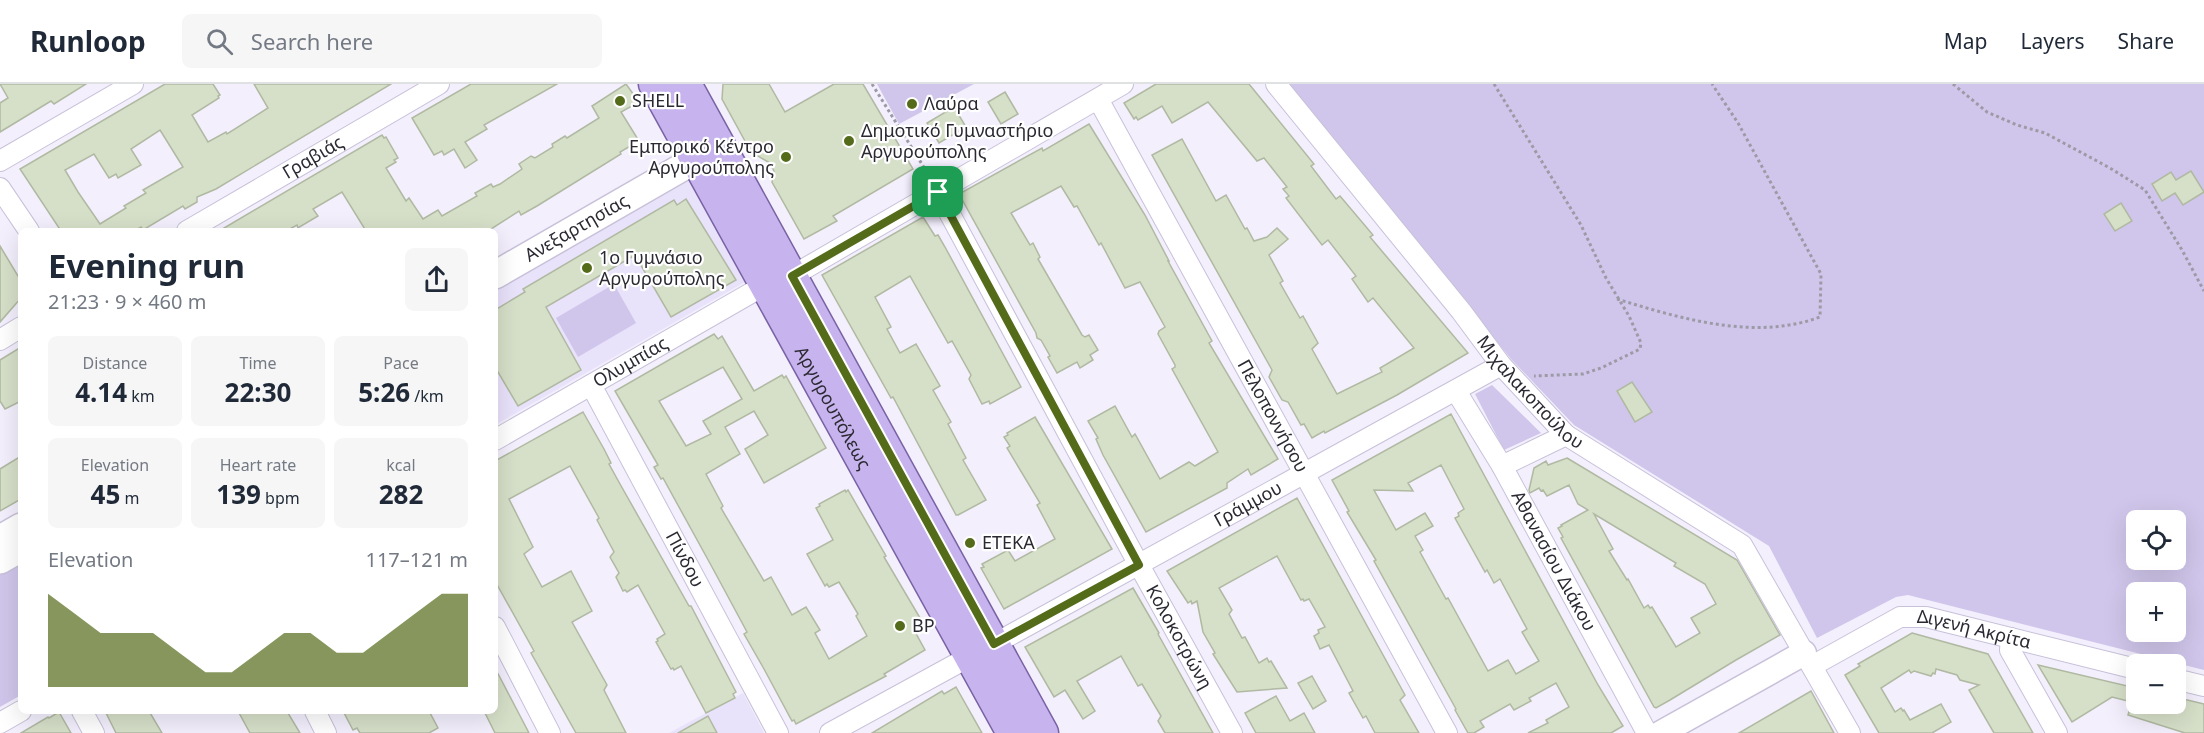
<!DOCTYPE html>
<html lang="en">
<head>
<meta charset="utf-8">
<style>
  :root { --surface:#fff; --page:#f6f6f7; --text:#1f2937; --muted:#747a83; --line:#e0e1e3; --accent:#546b1a }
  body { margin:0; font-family:"Noto Sans",sans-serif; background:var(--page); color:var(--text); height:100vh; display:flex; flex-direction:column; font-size:22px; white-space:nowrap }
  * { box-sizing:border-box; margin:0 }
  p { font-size:20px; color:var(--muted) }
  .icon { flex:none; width:33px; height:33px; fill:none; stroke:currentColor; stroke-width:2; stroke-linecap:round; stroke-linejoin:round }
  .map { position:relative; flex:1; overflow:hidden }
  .details { position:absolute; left:18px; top:144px; width:480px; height:486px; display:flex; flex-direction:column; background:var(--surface); border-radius:9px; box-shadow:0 6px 24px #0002 }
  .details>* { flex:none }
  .fabs { position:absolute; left:2126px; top:426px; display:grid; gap:12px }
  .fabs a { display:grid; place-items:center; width:60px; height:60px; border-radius:9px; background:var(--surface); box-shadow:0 6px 24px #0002; font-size:30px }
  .pin { position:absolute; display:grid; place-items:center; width:51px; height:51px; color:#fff; margin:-26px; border-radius:12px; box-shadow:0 3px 9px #0006 }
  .round { display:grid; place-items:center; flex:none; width:63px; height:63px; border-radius:9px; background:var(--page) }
  .overview { display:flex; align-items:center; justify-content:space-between; height:102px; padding:0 30px }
  h1 { font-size:33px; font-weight:700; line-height:45px }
  .metrics { display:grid; grid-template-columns:repeat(3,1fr); gap:9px; height:102px; padding:6px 30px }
  .metrics div { display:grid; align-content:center; border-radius:9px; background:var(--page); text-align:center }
  .metrics b { font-size:26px; font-weight:700 }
  .metrics small { font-size:16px; font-weight:400 }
  .metrics p { font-size:16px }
  .chart { height:168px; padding:12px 30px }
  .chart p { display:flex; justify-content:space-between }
  .chart svg { width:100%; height:108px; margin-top:6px; fill:var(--accent); opacity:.7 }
  header { display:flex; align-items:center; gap:36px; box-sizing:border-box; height:84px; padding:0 30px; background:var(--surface); border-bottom:2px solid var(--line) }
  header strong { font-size:28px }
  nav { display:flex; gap:33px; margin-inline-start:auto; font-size:21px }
  .search { width:420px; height:54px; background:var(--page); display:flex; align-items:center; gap:15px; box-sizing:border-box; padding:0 21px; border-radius:9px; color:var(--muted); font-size:22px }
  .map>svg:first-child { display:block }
  .built { fill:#e9e2fb }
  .green { fill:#d0c6eb; fill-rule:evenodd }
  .building { fill:#d6dfc8; stroke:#b0b9a2; stroke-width:1.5; fill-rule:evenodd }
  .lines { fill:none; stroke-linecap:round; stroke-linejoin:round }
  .minor-casing { stroke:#c8c1d9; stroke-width:22 }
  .tertiary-casing { stroke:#c8c1d9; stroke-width:27 }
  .secondary-casing { stroke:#c8c1d9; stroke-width:30 }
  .primary-casing { stroke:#7862a4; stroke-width:33 }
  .path { stroke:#9d9aa6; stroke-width:3; stroke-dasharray:3 3; stroke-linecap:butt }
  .minor { stroke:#fff; stroke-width:20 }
  .tertiary { stroke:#fff; stroke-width:24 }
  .secondary { stroke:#fff; stroke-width:27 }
  .primary { stroke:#c7b3ed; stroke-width:30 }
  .route-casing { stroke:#fff; stroke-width:12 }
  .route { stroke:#546b1a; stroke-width:8 }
  .poi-dot { fill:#546b1a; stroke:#fff; stroke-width:2 }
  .labels { text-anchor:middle; stroke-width:4.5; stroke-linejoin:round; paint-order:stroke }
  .poi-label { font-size:18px; fill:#2b2932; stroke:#fff; text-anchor:start }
  .street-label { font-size:18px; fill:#2b2932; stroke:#fff }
</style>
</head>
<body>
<header>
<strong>Runloop</strong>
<div class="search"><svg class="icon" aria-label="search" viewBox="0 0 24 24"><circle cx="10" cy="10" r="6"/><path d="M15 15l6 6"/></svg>Search here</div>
<nav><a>Map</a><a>Layers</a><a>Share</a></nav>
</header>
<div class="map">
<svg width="2204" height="649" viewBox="0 0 2204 649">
  <rect width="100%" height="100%" fill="#f3effd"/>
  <!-- built -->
  <g class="built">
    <polygon points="690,96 745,198 495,341 495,208"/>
    <polygon points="743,609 764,649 669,649"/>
  </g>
  <!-- green -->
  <g class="green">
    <polygon points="877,0 974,0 899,40"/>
    <path d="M1286,0H2204V586L1908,511L1896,513L1817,554L1769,462L1574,341L1511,275ZM2136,436H2175V476H2136ZM2136,508H2175V548H2136Z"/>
    <polygon points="614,200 636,239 578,273 556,234"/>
    <polygon points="1492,301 1541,349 1504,366 1475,310"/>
    <polygon points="21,479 21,611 0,623 0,491"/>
  </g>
  <!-- building -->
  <g class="building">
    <polygon points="0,0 86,0 54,20 51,17 0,48 0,19 8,14"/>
    <path d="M165,0H213L220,11L218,12L219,14L192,31L208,58L226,48L227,50L268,24L254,0H391L216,105L197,113V118L185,125L183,122L143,146L141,143L134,147H61L20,85ZM160,46L183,83L143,106L146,109L124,122L126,124L100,140L78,108L65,86L94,70L109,94L116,90L118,94L141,81L131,65Z"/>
    <polygon points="471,0 557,0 484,41 487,45 465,58 477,76 465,84 454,65 444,71 442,67 434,71 412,34"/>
    <polygon points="626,0 639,18 621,28 639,57 620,68 621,70 537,122 521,131 519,127 488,147 366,147 342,108 313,125 318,132 298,144 297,141 286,147 219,147 382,51 384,54 386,53 398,74 394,76 396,78 386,84 406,117 409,114 423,135 438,126 442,132 477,112 475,109 491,100 493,103 500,100 522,85 519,80 531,72 535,74 553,63 552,60 565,52 567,54 599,34 592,22"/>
    <polygon points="723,0 769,0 785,28 834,0 863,0 913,85 833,132 837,137 804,155 772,98 774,87 770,79 751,68 722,15"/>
    <polygon points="1156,0 1249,0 1314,80 1311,82 1336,115 1340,112 1373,151 1370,153 1468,269 1397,311 1325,349 1324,347 1312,354 1304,340 1301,341 1288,318 1282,316 1269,293 1272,286 1152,71 1182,55 1216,117 1226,111 1245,145 1247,144 1254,157 1267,153 1277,144 1288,155 1269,171 1283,197 1280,199 1300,234 1303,232 1318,259 1312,265 1337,310 1382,288 1380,284 1414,264 1373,214 1368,218 1352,195 1356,192 1328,156 1322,161 1286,114 1289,112 1283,105 1287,103 1264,74 1257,77 1208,18 1172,39 1162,22 1138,36 1136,33 1134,35 1124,19"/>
    <polygon points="1005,8 1018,30 1001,40 988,18"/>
    <polygon points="954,23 966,43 939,59 927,39"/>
    <polygon points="1089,40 1145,131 1169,177 1168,177 1212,257 1209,259 1278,375 1251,391 1248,385 1227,399 1227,404 1146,448 1103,371 1096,355 1098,354 1088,337 1115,322 1132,353 1135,350 1160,395 1189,378 1195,382 1218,368 1172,285 1175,283 1175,281 1158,250 1159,247 1165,243 1140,198 1125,204 1101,159 1099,161 1077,122 1074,123 1061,102 1011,129 1030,161 1033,159 1040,173 1038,175 1082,251 1085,253 1089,251 1098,266 1090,271 1093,276 1080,284 1077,278 1057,289 1048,273 1050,272 1041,256 1037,254 1036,249 959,110 1042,64 1043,67"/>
    <polygon points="2191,87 2204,108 2183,121 2175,109 2162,117 2152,100 2171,88 2176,96"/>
    <polygon points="686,115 736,196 671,233 635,171 546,223 581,286 518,322 495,283 495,226 525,208 523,205 674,116 677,121"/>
    <polygon points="2121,119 2132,137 2115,147 2104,130"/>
    <polygon points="923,133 935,152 938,151 945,163 1021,303 990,320 989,317 982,320 969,295 971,291 952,257 948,259 910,192 875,213 891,243 887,245 900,269 916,260 940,302 933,306 951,338 948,340 966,374 963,376 986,416 958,431 956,431 893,313 891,314 822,191"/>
    <polygon points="0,162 21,197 21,214 0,238"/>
    <path d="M714,250L718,255L722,252L754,307L782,291L784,294L786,292L826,364L764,399L745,365L768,351L754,327L725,343L740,370L706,390L723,422L721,424L764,497L771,493L792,531L806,523L820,546L815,549L829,575L867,552L856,532L858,530L839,498L829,503L827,500L825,502L807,470L833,456L816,424L820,422L819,420L845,406L846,408L848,406L886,472L884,473L923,539L913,544L925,566L884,590L886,592L796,640L794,636L792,637L764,585L744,550L747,548L712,483L663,394L661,395L654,383L658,381L615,307ZM723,283L742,315L703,337L711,350L686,362L659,317Z"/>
    <polygon points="21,263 21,317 5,325 0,317 0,276"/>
    <polygon points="1632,298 1652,328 1635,338 1617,307"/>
    <polygon points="583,328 604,365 611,379 609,380 620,400 689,522 691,522 736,608 733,610 735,614 706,629 681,582 674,586 673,584 671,585 656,558 658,557 657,555 665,550 638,501 627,508 625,506 623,507 616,493 619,489 610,473 614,468 597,436 599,434 570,382 509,415 533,463 524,470 542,503 571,487 592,527 572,538 607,601 604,606 626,649 576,649 531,569 534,567 495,497 495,377"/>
    <path d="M1451,330L1598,601L1623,642L1611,649H1528L1548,639L1546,636L1569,623L1556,599L1529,614L1531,617L1514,626L1510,620L1480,637L1484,643L1474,649H1468L1455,626L1456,625L1374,477L1376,476L1347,428L1349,427L1332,396ZM1441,381L1464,425L1458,429L1459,432L1455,434L1485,488L1487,486L1494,499L1500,495L1527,545L1522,548L1539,577L1516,590L1508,576L1488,587L1448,514L1446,515L1420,468L1423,466L1415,452L1433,442L1425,429L1396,446L1374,406L1413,407L1408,399Z"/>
    <polygon points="1035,333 1112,465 1004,525 981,484 984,483 982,480 1008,466 1015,477 1055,455 1037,421 1040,419 1007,364 1010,362 1004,353 1008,351 1007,349"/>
    <polygon points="21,372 21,410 19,412 21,415 0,427 0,385"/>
    <path d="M1567,374L1737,476L1780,551L1736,576L1670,616L1656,624L1654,623L1561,454L1563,453L1558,444L1562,442L1561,441L1588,426L1578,420L1569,401L1547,412L1543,406L1541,407L1539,404L1530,409L1529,406L1534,384L1546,377L1548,381ZM1594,430L1676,479L1674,482L1705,500L1716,520L1691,534L1700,549L1676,563L1652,523L1650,524L1648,521L1644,524L1628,495L1627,496L1609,467L1613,465Z"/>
    <polygon points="1297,414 1405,611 1400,616 1419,649 1375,649 1366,632 1363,634 1349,609 1353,607 1329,561 1320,565 1314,552 1319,549 1318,546 1325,543 1309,515 1304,517 1303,515 1301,516 1277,472 1219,504 1232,526 1229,530 1242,554 1245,553 1259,579 1267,574 1269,578 1271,577 1287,604 1237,608 1213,570 1215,569 1203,548 1197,517 1192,520 1191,517 1188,519 1167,487"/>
    <polygon points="1133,504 1159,549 1158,550 1213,649 1165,649 1158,637 1161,632 1142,600 1138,602 1121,572 1077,597 1095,627 1083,635 1065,606 1054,613 1025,563"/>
    <polygon points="1912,549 1988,570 2033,649 1994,649 1969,606 1979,601 1960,596 1957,591 1936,585 1935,590 1933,589 1931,592 1914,587 1911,589 1909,586 1881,604 1895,628 1901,624 1903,627 1904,626 1910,636 1941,620 1951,638 1932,649 1879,649 1845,591 1860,582 1858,580"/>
    <polygon points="2038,581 2136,604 2136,619 2112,613 2072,638"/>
    <polygon points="495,584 517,626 529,649 495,649 484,627 495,627"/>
    <polygon points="1312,592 1326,617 1313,625 1298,599"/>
    <polygon points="956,603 982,649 872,649 942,607 944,610"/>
    <polygon points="1811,607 1834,649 1739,649 1782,624"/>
    <polygon points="1276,612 1290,637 1304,629 1315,649 1256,649 1245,629"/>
    <polygon points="2175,613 2204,620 2204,649 2185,649 2128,631 2131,620 2175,620"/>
    <polygon points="105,627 149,627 162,649 116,649"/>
    <polygon points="238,627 288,629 300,649 250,649"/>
    <polygon points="343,627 429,627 438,644 429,649 360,649 357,644 353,646"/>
    <polygon points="59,628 71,649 21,649 48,633 49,634"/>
    <polygon points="708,632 717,649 678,649"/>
  </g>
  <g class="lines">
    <!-- minor casing -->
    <g class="minor-casing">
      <g id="minor">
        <path id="s1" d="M1276,0L1461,227L1501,281L1566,351L1742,461L1850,649"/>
        <path id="s2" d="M1098,15L1447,649"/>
        <polyline points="0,77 133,0"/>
        <polyline points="0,104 29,147"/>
        <path id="s3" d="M938,108L1139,481L1232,649"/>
        <path id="s4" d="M187,147L439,0"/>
        <polyline points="792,192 1123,0"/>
        <polyline points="0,256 21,243"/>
        <path id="s5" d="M591,301L778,649"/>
        <path id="s6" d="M1456,307L1502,382L1647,649"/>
        <path id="s7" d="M495,356L765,201"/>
        <polyline points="1502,382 1566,351"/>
        <polyline points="495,543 550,649"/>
        <polyline points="2011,554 2010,566 2057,649"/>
        <path id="s8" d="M994,560L1501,281"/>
        <path id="s9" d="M1812,582L1900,533H1926L2136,585"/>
        <polyline points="2175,595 2204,602"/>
        <polyline points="82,627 94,649"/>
        <polyline points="315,627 326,649"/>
        <polyline points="0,639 21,627"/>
        <polyline points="830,649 969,573"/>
      </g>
    </g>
    <!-- tertiary casing -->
    <g class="tertiary-casing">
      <polyline id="tertiary" points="1661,649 1804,569"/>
    </g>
    <!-- secondary casing -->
    <g class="secondary-casing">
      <g id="secondary">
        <path id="s10" d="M495,191L714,65"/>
        <polyline points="0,455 21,443"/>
        <polyline points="0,476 21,464"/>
      </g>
    </g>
    <!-- primary casing -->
    <g class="primary-casing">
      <g id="primary">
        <path id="s11" d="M654,0L1012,649"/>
        <polyline points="686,0 1043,649"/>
      </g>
    </g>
    <!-- path -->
    <g class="path">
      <polyline points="872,0 930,93"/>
      <polyline points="1494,0 1581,141 1606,194 1629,232 1641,259 1640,265 1601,284 1583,290 1534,292"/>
      <polyline points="1953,0 1987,28 2017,41 2045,49 2110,84 2145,106 2182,166 2204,207"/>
      <path d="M1617,215C1682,235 1755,257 1820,233L1821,190L1738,39L1712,0"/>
    </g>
    <!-- minor -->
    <use href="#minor" class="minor"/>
    <!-- tertiary -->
    <use href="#tertiary" class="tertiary"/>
    <!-- secondary -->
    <use href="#secondary" class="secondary"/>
    <!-- primary -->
    <use href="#primary" class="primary"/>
  </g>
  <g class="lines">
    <!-- route casing -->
    <g class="route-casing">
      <polygon id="route" points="938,108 1139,481 994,560 792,192"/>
    </g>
    <!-- route -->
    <use href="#route" class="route"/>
  </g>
  <!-- markers -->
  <g class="poi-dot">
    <circle cx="620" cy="17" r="6"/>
    <circle cx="912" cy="20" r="6"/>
    <circle cx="849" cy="57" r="6"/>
    <circle cx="786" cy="73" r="6"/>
    <circle cx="587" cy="184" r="6"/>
    <circle cx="970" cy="459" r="6"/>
    <circle cx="900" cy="542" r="6"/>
  </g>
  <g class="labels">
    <!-- poi labels -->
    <g class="poi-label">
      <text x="632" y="23">SHELL</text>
      <text x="924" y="26">Λαύρα</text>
      <text x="861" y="53">Δημοτικό Γυμναστήριο<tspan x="861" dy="21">Αργυρούπολης</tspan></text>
      <text x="774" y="69" text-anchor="end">Εμπορικό Κέντρο<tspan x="774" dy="21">Αργυρούπολης</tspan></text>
      <text x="599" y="180">1ο Γυμνάσιο<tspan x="599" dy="21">Αργυρούπολης</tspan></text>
      <text x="982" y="465">ΕΤΕΚΑ</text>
      <text x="912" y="548">BP</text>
    </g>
    <!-- street labels -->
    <g class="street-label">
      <text dy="6" stroke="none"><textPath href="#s4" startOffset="146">Γραβιάς</textPath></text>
      <text dy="6" stroke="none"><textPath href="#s10" startOffset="94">Ανεξαρτησίας</textPath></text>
      <text dy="6" stroke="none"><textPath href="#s7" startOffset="156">Ολυμπίας</textPath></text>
      <text dy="6" stroke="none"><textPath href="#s1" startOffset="400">Μιχαλακοπούλου</textPath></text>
      <text dy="6" stroke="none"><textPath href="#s11" startOffset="370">Αργυρουπόλεως</textPath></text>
      <text dy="6" stroke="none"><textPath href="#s2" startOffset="362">Πελοποννήσου</textPath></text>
      <text dy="6" stroke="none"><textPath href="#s8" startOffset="290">Γράμμου</textPath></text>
      <text dy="6" stroke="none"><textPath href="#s5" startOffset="198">Πίνδου</textPath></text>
      <text dy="6" stroke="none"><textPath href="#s6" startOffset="196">Αθανασίου Διάκου</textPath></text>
      <text dy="6" stroke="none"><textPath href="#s9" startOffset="176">Διγενή Ακρίτα</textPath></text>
      <text dy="6" stroke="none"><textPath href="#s3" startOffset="506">Κολοκοτρώνη</textPath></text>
    </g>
  </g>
</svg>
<div class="fabs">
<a><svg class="icon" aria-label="locate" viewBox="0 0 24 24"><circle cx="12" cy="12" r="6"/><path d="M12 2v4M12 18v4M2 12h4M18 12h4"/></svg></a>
<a>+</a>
<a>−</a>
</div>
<div class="pin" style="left:938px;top:108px;background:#1e9e55"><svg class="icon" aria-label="arrive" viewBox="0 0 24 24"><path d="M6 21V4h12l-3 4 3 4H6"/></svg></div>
<section class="details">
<div class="overview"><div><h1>Evening run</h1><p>21:23 · 9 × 460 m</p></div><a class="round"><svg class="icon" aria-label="share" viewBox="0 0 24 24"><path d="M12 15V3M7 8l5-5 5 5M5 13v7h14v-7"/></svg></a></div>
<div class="metrics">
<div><p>Distance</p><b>4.14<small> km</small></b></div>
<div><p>Time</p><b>22:30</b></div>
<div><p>Pace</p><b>5:26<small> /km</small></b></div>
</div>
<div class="metrics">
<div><p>Elevation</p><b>45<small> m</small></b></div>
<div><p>Heart rate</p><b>139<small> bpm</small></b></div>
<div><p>kcal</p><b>282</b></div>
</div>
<div class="chart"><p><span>Elevation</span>117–121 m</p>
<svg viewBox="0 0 160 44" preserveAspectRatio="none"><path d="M0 44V6L10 14L20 22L30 22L40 22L50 30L60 38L70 38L80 30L90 22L100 22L110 30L120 30L130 22L140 14L150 6L160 6V44z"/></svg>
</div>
</section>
</div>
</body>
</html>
